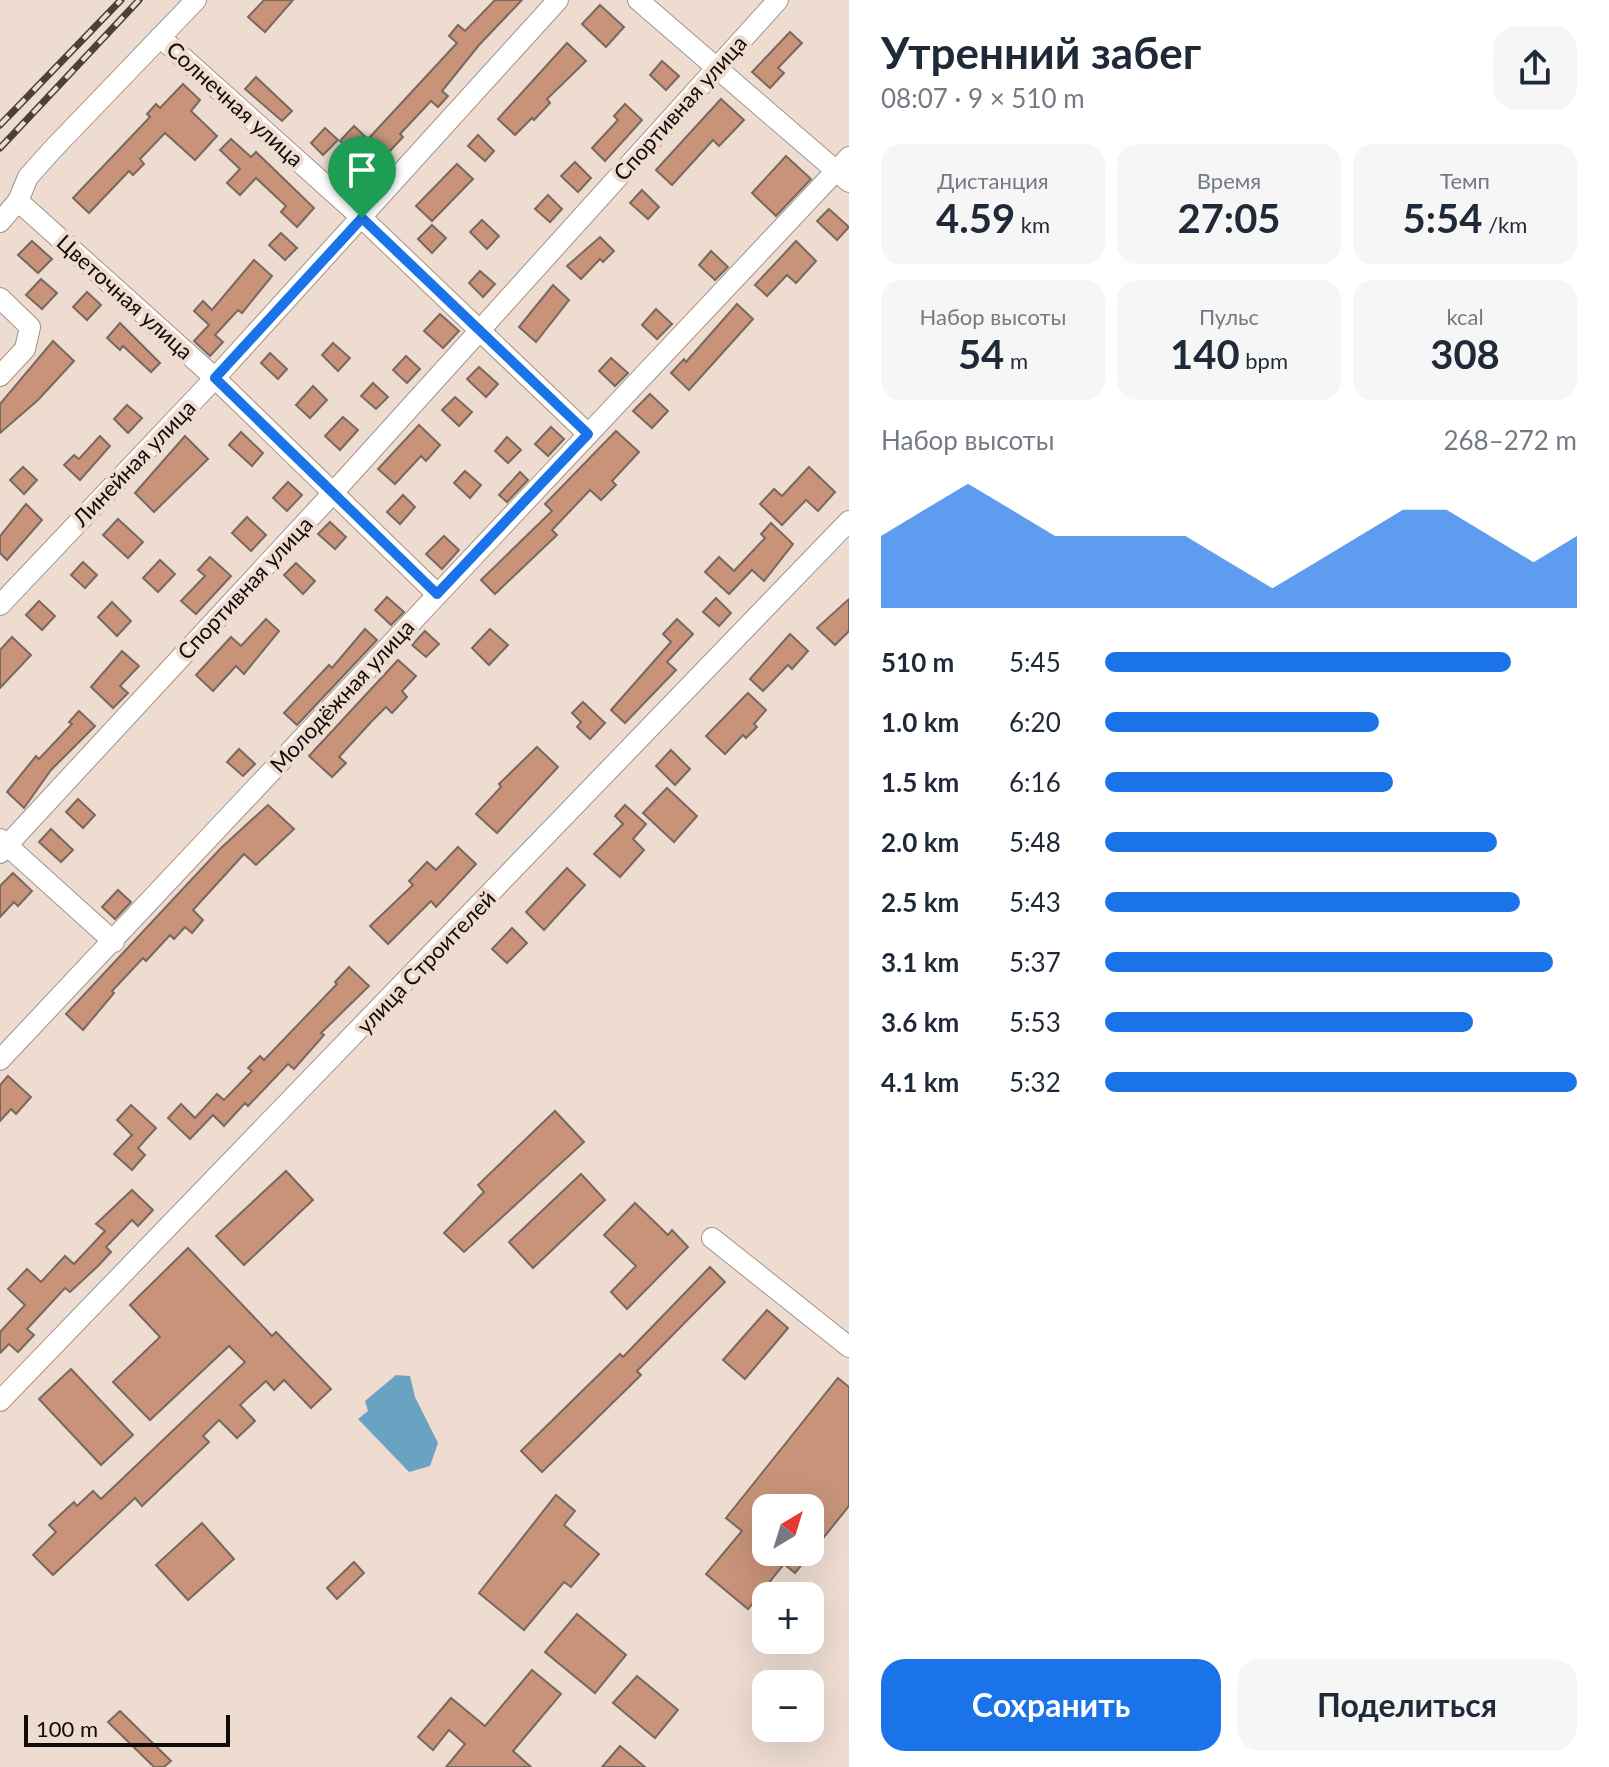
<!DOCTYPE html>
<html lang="ru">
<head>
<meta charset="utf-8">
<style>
  :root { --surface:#fff; --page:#f6f6f7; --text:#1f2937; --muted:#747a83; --accent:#1a73e8 }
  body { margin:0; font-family:Lato,sans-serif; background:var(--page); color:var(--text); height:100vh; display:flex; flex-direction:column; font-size:30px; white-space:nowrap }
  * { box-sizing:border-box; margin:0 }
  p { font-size:26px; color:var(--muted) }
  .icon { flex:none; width:44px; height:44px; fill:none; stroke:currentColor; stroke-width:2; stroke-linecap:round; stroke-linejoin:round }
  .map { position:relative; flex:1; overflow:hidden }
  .sheet { display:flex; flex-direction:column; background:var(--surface); width:760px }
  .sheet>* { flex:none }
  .needle { width:52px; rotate:38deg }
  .tools { position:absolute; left:752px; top:1494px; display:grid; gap:16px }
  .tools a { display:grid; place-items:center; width:72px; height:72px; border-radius:16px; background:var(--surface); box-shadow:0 8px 32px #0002; font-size:40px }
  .scale { position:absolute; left:24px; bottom:20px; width:206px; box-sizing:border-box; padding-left:8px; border:4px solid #110b08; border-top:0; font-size:22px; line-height:28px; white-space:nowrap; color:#110b08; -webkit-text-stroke:6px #eedcd1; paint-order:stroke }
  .pin { position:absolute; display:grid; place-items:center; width:68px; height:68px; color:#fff; margin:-82px -34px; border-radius:50% 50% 50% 0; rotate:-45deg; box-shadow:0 0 8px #0007 }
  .pin .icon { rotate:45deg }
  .round { display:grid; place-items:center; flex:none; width:84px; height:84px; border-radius:24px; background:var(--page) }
  .head { display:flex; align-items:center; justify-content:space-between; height:136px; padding:0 32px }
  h1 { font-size:44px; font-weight:700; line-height:60px }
  .metrics { display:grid; grid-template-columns:repeat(3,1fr); gap:12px; height:136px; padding:8px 32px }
  .metrics div { display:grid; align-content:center; border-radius:20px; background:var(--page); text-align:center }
  .metrics b { font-size:40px; font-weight:700 }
  .metrics small { font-size:22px; font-weight:400 }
  .metrics p { font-size:22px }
  .chart { height:224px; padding:16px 32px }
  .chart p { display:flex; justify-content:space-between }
  .chart svg { width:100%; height:144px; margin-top:8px; fill:var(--accent); opacity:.7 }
  .action { display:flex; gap:16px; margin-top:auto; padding:16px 32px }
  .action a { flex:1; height:92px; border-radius:24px; background:var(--accent); color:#fff; font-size:32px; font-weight:700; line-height:92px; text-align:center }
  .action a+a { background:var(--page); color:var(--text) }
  ul { padding:0 32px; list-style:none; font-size:26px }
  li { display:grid; grid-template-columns:128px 96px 1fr; align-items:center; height:60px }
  li i { height:20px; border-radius:10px; background:var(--accent) }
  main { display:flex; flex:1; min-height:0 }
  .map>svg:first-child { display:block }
  .water { fill:#6aa3c2 }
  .building { fill:#c89378; stroke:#786860; stroke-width:2; fill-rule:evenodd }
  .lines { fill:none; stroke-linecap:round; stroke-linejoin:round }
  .minor-casing { stroke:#a29288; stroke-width:22 }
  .minor { stroke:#fff; stroke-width:20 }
  .rail-casing { stroke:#4b413c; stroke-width:7 }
  .rail { stroke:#eedcd1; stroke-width:4; stroke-dasharray:12; stroke-linecap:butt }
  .route-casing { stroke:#fff; stroke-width:16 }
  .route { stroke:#1a73e8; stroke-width:10 }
  .labels { text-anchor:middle; stroke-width:8; stroke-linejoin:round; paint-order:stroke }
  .street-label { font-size:22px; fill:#110b08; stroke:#eedcd1 }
</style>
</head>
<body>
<main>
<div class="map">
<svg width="849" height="1767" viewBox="0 0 849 1767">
  <rect width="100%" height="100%" fill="#eedcd1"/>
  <!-- water -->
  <polygon class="water" points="396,1375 410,1376 415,1397 438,1443 430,1466 409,1472 358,1419 368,1411 365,1401"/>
  <!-- building -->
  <g class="building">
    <polygon points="264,0 293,0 265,32 248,17"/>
    <polygon points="495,0 522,0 479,45 442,91 448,96 438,107 431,101 400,134 403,137 388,153 370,137 457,43 449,36 458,25 465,31"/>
    <polygon points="600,5 624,27 606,47 582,24"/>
    <polygon points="790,32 802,43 778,68 784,73 770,88 752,72"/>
    <polygon points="567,43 586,61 547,99 550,103 534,120 532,118 515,135 498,119"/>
    <polygon points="662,61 679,76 666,90 650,75"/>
    <polygon points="256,77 292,111 282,121 245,89"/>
    <polygon points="183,84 200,100 191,111 217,136 195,160 165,133 140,159 144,164 133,175 129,171 89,213 73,198 150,117 147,114 156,104 160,108"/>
    <polygon points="721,99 744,120 719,146 713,140 672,185 656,170"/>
    <polygon points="625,104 642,120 605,161 592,148 618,120 614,116"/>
    <polygon points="354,126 371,142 357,157 340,141"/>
    <polygon points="325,128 338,140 323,155 311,143"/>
    <polygon points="478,135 494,151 485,161 468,146"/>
    <polygon points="231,139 251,157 256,152 314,208 297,227 281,212 286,206 256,178 240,195 227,183 240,169 220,150"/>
    <polygon points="786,156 811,179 776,216 752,193"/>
    <polygon points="575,162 591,178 578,192 561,176"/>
    <polygon points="457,164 473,179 432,221 416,206"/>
    <polygon points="642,190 659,207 648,219 630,203"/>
    <polygon points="548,195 562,209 550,222 535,209"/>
    <polygon points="829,209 849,227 837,240 817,221"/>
    <polygon points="482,220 499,236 487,249 470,232"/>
    <polygon points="432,225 446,238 432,253 418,239"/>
    <polygon points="281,233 297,248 285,260 269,245"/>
    <polygon points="600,237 614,251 603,262 600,259 581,279 567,266"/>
    <polygon points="32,241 52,259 38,273 18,255"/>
    <polygon points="796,241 816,261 796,283 787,275 767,296 755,285"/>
    <polygon points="711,251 728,267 715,280 699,265"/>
    <polygon points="254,260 272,276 242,313 238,310 215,335 223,342 210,356 194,341 209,325 194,311 203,301 212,310"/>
    <polygon points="480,271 495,284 483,297 469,283"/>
    <polygon points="41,279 57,293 42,309 26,295"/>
    <polygon points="553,285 569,300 536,342 519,327"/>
    <polygon points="87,292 101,305 87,320 73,307"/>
    <polygon points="737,304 753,319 689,390 671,373 684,359 686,362"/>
    <polygon points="656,309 672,324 657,339 642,325"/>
    <polygon points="440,314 459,331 443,348 424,331"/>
    <polygon points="120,323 160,363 151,372 123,346 120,350 107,338"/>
    <polygon points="53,341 74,361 38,400 0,433 0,404"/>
    <polygon points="333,343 350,358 338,371 322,355"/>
    <polygon points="270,353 287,369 278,379 261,363"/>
    <polygon points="406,356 420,369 407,383 393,370"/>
    <polygon points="611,358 628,373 615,386 599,371"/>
    <polygon points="479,367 498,384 486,397 467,379"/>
    <polygon points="373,383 388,397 376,409 361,396"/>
    <polygon points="313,386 327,400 310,418 296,405"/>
    <polygon points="650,394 668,411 652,428 633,411"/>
    <polygon points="455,397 472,412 459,426 442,410"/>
    <polygon points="127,405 142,418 128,433 114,419"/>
    <polygon points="343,417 358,430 340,450 325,436"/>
    <polygon points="419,425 440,445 426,461 421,456 395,484 378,469"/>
    <polygon points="551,427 564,439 548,456 535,444"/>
    <polygon points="616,431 639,452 612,481 616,485 601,500 590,490 552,530 557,535 495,594 481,580 552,511 545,504"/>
    <polygon points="241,432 263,453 252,466 229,445"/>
    <polygon points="100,436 110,446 80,480 64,465 74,455 79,459"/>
    <polygon points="185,436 208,459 154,512 135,493"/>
    <polygon points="507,437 521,450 508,463 495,451"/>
    <polygon points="23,467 37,480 24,494 10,480"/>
    <polygon points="809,467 835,492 818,511 806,500 782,525 760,504 774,489 782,496"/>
    <polygon points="465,471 481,485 470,498 454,483"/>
    <polygon points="520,472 528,480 507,502 499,495"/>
    <polygon points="288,482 302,495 287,511 273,498"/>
    <polygon points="403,495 415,507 400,524 387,512"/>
    <polygon points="26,504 42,520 7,560 0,553 0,536"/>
    <polygon points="247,517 266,535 251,551 232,533"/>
    <polygon points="118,519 143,542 128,558 103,535"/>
    <polygon points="330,522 346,537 335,549 318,534"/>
    <polygon points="771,523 793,544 764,581 752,570 729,594 705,572 719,557 734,571 765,538 761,534"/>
    <polygon points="444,536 459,550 442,569 426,554"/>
    <polygon points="210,557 231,576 196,614 181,601 205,576 198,570"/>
    <polygon points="160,560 175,574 158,592 143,578"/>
    <polygon points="83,562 97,575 85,588 71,575"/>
    <polygon points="296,563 315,581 303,594 284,575"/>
    <polygon points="387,597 404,612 391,625 375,610"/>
    <polygon points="716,598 731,613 719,626 703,612"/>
    <polygon points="849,599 849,631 835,645 817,628"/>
    <polygon points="39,601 55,616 42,630 26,615"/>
    <polygon points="112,602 131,621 117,636 98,617"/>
    <polygon points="266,619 279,631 244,674 236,666 213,691 196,675 231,637 241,646"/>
    <polygon points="677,619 693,634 667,662 676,670 625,723 611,710 671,642 663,634"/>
    <polygon points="365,629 377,640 297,725 284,713 329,665 332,668"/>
    <polygon points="490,629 508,645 489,665 472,648"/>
    <polygon points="425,631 439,644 426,657 412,645"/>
    <polygon points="790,634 808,651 792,669 788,665 763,691 750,679"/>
    <polygon points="12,637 31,655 0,688 0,650"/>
    <polygon points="122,651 139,666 120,686 128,693 113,708 91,687"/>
    <polygon points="398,660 416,676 402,691 407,697 392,713 386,707 371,722 339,757 346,763 332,777 309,756"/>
    <polygon points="748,693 766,710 754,724 757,727 746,738 743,735 725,754 706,736"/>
    <polygon points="583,702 605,723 590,739 577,727 581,722 572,713"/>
    <polygon points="79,711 95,726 51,770 24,808 7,792 36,756 39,759 72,724 69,722"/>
    <polygon points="537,747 558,767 497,833 476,814 501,787 499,784"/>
    <polygon points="239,749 255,764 243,776 227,762"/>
    <polygon points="671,750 690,769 675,785 656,766"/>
    <polygon points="667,788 697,816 674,842 643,813"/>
    <polygon points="78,799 95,815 83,828 66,812"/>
    <polygon points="268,805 294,829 256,865 244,854 193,910 203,920 192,933 185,927 174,939 170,935 146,961 143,958 112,991 114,993 83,1030 66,1014 221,848"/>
    <polygon points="625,805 646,824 633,839 644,850 620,877 594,854 623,824 615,816"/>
    <polygon points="51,829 73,850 61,862 39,842"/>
    <polygon points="458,847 476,864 436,907 431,901 388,944 370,926 413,885 409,881 427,862 436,870"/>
    <polygon points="567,868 585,885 544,930 526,912"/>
    <polygon points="13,873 32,891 18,906 14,902 0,917 0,886"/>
    <polygon points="118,890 131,902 115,919 102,907"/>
    <polygon points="512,928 527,943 507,963 492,949"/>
    <polygon points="349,967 369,986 321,1033 324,1035 294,1069 288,1064 248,1106 245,1103 224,1126 213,1115 190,1139 168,1118 181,1104 195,1118 217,1094 224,1100 252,1071 248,1068 260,1056 264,1060 337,984 335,982"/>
    <polygon points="8,1076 31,1097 16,1114 11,1109 0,1121 0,1085"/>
    <polygon points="131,1105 156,1128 138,1148 145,1155 132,1170 114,1154 132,1135 117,1120"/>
    <polygon points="555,1111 584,1142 464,1252 444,1233 484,1192 478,1185"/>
    <polygon points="286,1171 313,1200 244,1265 216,1236"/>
    <polygon points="581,1174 605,1200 533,1268 509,1242"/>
    <polygon points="132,1190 153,1210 138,1226 132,1220 106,1247 111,1252 98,1266 70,1292 65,1288 27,1329 34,1335 18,1352 9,1344 0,1353 0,1332 25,1305 8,1289 27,1269 41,1282 65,1256 74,1264 105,1231 96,1224"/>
    <polygon points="635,1203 668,1235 672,1230 688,1247 627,1309 611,1292 636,1266 604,1235"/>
    <polygon points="188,1248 272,1336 276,1332 331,1389 311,1408 284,1380 274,1390 266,1381 240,1405 255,1421 237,1438 219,1420 203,1436 209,1442 142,1506 135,1498 53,1575 33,1555 56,1532 49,1525 74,1502 77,1506 93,1491 101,1499 245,1362 229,1346 150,1420 113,1382 160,1337 130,1305"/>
    <polygon points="710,1267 725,1282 637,1371 641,1375 542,1472 521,1451 620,1354 623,1357"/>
    <polygon points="767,1310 788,1328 745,1379 723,1360"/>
    <polygon points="71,1369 133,1435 101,1465 39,1399"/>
    <path d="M838,1378L849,1387V1506L795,1573L784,1564L748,1609L706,1574L742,1531L726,1518ZM766,1508H810V1552H766Z"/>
    <polygon points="556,1495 575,1511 564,1525 599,1554 571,1587 564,1582 524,1630 479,1593"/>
    <polygon points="202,1523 234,1559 188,1600 156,1565"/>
    <polygon points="354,1562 364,1573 337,1599 327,1588"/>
    <polygon points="577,1614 626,1655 595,1693 545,1652"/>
    <polygon points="532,1670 561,1694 513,1751 531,1767 446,1767 465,1744 449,1730 433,1750 418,1737 451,1698 485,1726"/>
    <polygon points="637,1676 678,1710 655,1738 613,1703"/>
    <polygon points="120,1711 171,1761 164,1767 154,1767 108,1722"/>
    <polygon points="620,1746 645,1767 602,1767"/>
  </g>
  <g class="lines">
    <!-- minor casing -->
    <g class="minor-casing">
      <g id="minor">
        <polyline points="638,0 849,182"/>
        <polyline points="160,37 362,218 588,434"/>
        <polyline points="18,201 215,378 437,594"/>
        <polyline points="0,222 18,201 28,177 52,150 196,0"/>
        <polyline points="0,298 30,327 25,349 0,376"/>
        <polyline points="0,605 215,378 558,0"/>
        <polyline points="0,839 114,942"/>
        <polyline points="0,853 332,494 778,0"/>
        <polyline points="0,1060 849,157"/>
        <polyline points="712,1238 849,1347"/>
        <polyline points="0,1401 849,521"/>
      </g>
    </g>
    <!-- minor -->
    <use href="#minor" class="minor"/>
    <!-- rail casing -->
    <g class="rail-casing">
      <g id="rail">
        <polyline points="0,125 121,0"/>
        <polyline points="0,148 139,0"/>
      </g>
    </g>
    <!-- rail -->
    <use href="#rail" class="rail"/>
  </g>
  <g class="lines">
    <!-- route casing -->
    <g class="route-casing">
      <polygon id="route" points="362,218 588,434 437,594 215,378"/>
    </g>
    <!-- route -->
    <use href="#route" class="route"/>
  </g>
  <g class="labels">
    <!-- street labels -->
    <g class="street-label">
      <text transform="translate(235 104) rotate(42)" y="8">Солнечная улица</text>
      <text transform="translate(680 108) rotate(-48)" y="8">Спортивная улица</text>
      <text transform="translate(125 297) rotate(42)" y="8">Цветочная улица</text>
      <text transform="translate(134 463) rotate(-46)" y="8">Линейная улица</text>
      <text transform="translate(245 588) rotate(-47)" y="8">Спортивная улица</text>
      <text transform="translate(342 696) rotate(-47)" y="8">Молодёжная улица</text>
      <text transform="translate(426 962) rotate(-46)" y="8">улица Строителей</text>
    </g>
  </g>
</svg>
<div class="tools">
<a><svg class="needle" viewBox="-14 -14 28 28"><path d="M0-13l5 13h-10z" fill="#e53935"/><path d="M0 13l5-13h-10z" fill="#747a83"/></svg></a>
<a>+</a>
<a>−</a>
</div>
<div class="scale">100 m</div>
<div class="pin" style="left:362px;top:218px;background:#1e9e55"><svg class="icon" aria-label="arrive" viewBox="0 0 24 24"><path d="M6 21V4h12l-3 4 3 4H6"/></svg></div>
</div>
<section class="sheet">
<div class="head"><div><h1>Утренний забег</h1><p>08:07 · 9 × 510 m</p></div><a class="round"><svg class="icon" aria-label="share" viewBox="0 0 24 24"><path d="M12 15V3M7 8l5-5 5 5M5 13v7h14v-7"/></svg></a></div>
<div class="metrics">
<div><p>Дистанция</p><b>4.59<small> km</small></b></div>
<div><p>Время</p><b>27:05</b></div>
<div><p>Темп</p><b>5:54<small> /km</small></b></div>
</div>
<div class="metrics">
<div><p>Набор высоты</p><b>54<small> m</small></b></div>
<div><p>Пульс</p><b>140<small> bpm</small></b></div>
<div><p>kcal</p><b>308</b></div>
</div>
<div class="chart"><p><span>Набор высоты</span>268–272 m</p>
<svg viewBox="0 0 160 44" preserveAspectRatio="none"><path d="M0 44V22L10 14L20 6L30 14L40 22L50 22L60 22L70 22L80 30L90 38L100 30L110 22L120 14L130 14L140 22L150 30L160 22V44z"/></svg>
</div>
<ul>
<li><b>510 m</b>5:45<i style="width:86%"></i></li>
<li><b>1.0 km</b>6:20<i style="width:58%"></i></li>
<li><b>1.5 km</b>6:16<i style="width:61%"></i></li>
<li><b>2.0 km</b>5:48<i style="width:83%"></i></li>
<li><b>2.5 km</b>5:43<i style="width:88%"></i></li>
<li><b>3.1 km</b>5:37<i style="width:95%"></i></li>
<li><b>3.6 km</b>5:53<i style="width:78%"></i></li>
<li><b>4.1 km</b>5:32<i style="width:100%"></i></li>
</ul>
<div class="action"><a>Сохранить</a><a>Поделиться</a></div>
</section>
</main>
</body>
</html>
